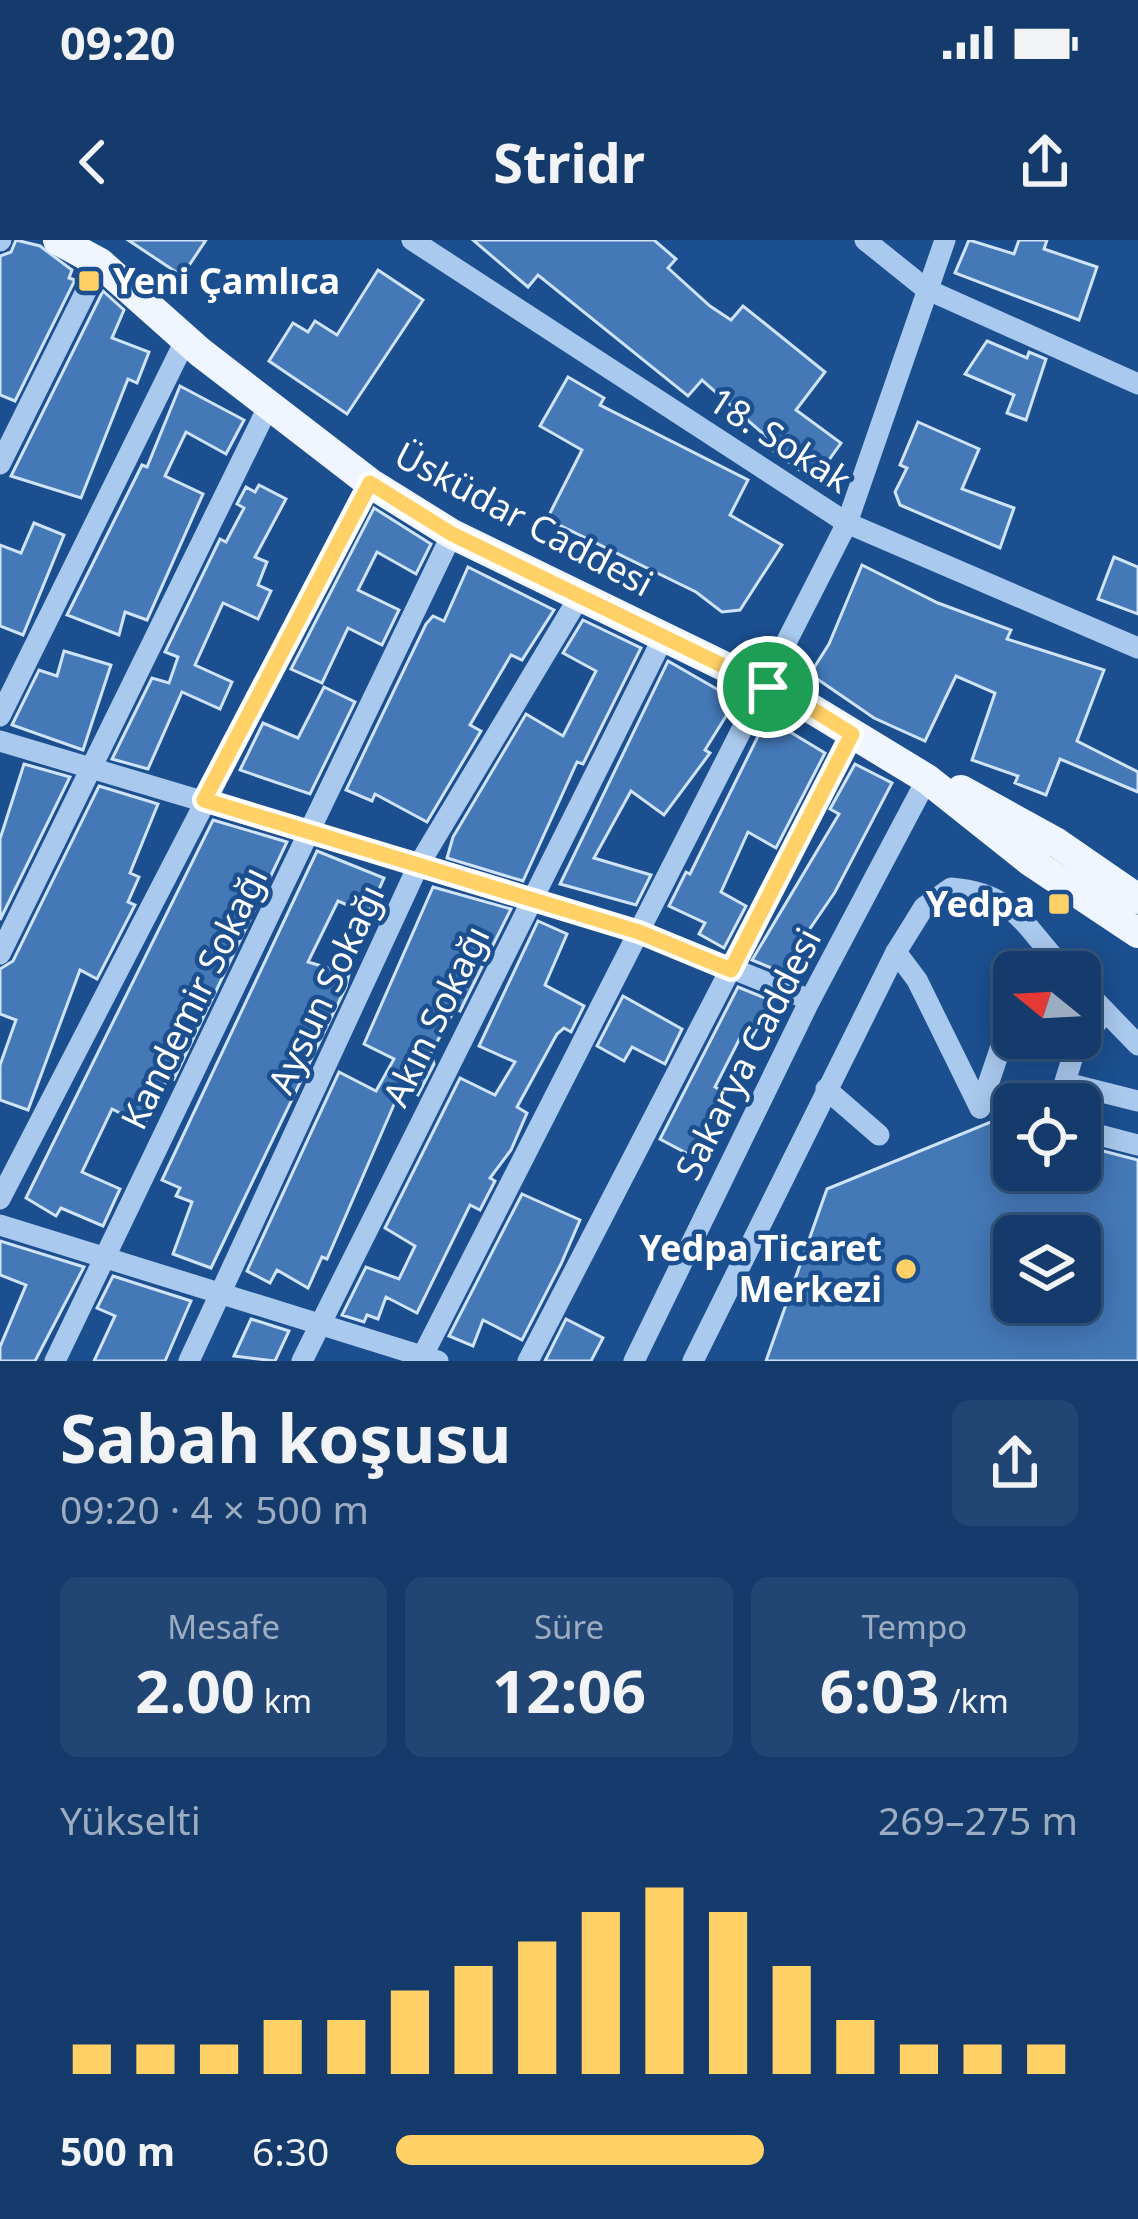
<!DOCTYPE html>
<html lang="tr">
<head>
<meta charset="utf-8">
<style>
  :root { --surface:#143b6b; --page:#214673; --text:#f1f3f6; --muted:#9dadc1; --line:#33557e; --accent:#ffd166 }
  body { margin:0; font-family:"Noto Sans",sans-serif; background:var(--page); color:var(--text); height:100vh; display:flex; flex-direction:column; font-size:45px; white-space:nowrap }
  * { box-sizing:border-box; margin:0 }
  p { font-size:39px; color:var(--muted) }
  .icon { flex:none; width:66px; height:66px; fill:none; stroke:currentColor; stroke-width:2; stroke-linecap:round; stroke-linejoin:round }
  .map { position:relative; height:1121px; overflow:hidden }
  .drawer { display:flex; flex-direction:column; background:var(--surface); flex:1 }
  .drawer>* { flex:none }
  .needle { width:78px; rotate:288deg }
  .fabs { position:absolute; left:993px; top:711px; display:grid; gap:24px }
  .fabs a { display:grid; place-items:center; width:108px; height:108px; border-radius:18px; background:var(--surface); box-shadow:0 6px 30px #0003,0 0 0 3px var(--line); font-size:60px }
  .pin { position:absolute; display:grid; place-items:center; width:102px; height:102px; color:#fff; margin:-51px; border:6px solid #fff; border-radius:50%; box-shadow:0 3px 12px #0007 }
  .round { display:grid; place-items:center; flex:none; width:126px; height:126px; border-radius:18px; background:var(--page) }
  .overview { display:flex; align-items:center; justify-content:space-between; height:204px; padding:0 60px }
  h1 { font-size:66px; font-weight:700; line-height:90px }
  .metrics { display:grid; grid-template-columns:repeat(3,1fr); gap:18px; height:204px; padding:12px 60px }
  .metrics div { display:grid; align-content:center; border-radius:18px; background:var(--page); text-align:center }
  .metrics b { font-size:60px; font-weight:700 }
  .metrics small { font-size:33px; font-weight:400 }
  .metrics p { font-size:33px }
  .chart { height:336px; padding:24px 60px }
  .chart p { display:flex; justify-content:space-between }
  .chart svg { width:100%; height:216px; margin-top:12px; stroke:var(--accent); stroke-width:6 }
  ul { padding:0 60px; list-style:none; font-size:39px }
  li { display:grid; grid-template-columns:192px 144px 1fr; align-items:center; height:90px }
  li i { height:30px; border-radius:15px; background:var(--accent) }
  .status { display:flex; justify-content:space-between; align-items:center; height:84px; padding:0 60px; background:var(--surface); direction:ltr }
  .status svg { height:33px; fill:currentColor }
  header { display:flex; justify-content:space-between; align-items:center; height:156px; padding:0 60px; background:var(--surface); font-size:54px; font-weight:700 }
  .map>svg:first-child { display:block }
  .building { fill:#4478b7; stroke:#cfe3fa; stroke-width:3; fill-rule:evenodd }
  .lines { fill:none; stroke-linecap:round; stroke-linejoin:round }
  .minor { stroke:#a9c9ee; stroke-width:21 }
  .major { stroke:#f0f6ff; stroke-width:30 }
  .route-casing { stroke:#fff; stroke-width:24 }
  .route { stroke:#ffd166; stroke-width:15 }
  .poi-dot { fill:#ffd166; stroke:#1b4f8f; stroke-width:4.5 }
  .labels { text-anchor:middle; stroke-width:9; stroke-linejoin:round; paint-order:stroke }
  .poi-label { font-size:36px; font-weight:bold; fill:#fff; stroke:#1b4f8f; text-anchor:end }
  .street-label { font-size:36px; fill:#fff; stroke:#1b4f8f }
</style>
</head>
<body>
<div class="status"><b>09:20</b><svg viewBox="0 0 49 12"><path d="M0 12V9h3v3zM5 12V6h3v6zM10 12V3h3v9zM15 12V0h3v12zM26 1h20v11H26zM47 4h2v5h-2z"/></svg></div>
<header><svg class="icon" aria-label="back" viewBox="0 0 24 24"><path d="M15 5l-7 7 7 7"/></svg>Stridr<svg class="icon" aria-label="share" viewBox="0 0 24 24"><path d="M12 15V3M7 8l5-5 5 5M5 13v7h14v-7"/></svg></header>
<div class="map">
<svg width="1138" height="1121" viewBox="0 0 1138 1121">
  <rect width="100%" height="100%" fill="#1b4f8f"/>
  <!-- building -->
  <g class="building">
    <polygon points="16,0 40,6 72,30 69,38 75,40 15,161 0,155 0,16 11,12"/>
    <polygon points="128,0 206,0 182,36"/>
    <polygon points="473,0 654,0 676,19 668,28 710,66 731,80 743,66 825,132 796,170 841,203 814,241 774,211 777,206 702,140 688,156 538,35 528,47"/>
    <polygon points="969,0 1014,14 1019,0 1047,0 1044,9 1097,27 1079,80 955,33"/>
    <polygon points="378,30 423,60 347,174 269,121 293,83 308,92 315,81 337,95"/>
    <polygon points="103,51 124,70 112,98 149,112 137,143 128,139 81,258 11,236"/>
    <polygon points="987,101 1027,118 1029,112 1046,119 1026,180 1007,173 1014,155 965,134"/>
    <polygon points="568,137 604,158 600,165 748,240 730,275 782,305 740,370 722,372 696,352 547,279 582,210 540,186"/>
    <polygon points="180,146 244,180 226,214 186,192 165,236 203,254 147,380 125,372 119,395 67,375 142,225 147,227"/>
    <polygon points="918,182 979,209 962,249 1014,268 1000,308 900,265 895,252 907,228 900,225"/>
    <polygon points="259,245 286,259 255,317 267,322 258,345 271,351 258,379 223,363 195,425 232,442 220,469 182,452 148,529 112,519 152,438 169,443 178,417 165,412 220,299 226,302 244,268 237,264 246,247 255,252"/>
    <polygon points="374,268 431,304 416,334 377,312 358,350 399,370 382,405 348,388 322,443 291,429"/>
    <polygon points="34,283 64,295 23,395 0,386 0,305 21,313"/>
    <polygon points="1114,317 1138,327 1138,374 1098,359"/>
    <polygon points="862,325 938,363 1011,390 1007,399 1104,430 1077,501 1138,532 1138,552 1060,519 1046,555 1015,543 1018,536 972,520 995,453 956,436 925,501 874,478 810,434 829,404"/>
    <polygon points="468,327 554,370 522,420 511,415 470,485 481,491 427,582 375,554 372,561 346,550 426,384 433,376 444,381"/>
    <polygon points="583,380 641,408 583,524 577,522 523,641 447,618 453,597 526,474 563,496 596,431 563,413"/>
    <polygon points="64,411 111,425 83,510 12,485 39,430 57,436"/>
    <polygon points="668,421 736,460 705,510 710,513 664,575 631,551 594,618 651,635 636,665 560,644"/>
    <polygon points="324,447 355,462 310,554 240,530 263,483 298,498"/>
    <polygon points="767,478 825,513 776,608 748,592 721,652 746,666 724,708 699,694 705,683 669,666 686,632 690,634"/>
    <polygon points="24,524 70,537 0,680 0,599"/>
    <polygon points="855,524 892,543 835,652 792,715 802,720 793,737 752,720 839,574 830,569"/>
    <polygon points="99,546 158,564 130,633 139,637 128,662 135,665 97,739 80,730 28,870 0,860 0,825 16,780 0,774 0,729 13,721"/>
    <polygon points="213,580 287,602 174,839 169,836 144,885 112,869 82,932 120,949 103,986 61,968 56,976 26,958"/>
    <polygon points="317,611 384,638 368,674 338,661 308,722 349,734 346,747 211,1028 173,1014 192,962 176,956 180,948 162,940"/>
    <polygon points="433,647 511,669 460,771 455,769 431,813 434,824 418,855 402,846 327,1019 322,1017 308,1048 277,1030 270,1043 247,1031 339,832 376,851 394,819 364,804"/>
    <polygon points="538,681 567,694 545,745 584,766 571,792 564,788 557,794 517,867 527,873 511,910 490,938 495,941 480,970 470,965 417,1073 386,1057 378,1079 367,1075 364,1082 342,1075 366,1027 399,1039 415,1006 385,988 460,838 495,855 515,822 479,806"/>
    <polygon points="738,747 772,761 750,801 741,796 715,847 723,852 690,915 660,899"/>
    <polygon points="623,756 682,789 665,824 632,807 624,821 597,806"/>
    <path d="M998,879L1014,883V930H1080V905L1138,920V1121H766L827,949ZM1014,996H1080V1062H1014Z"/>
    <polygon points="522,954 580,980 561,1024 522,1100 483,1080 473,1106 449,1096"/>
    <polygon points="0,1001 84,1027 35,1121 0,1121 0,1107 26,1045 0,1035"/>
    <polygon points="113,1036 191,1061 165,1121 94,1121 115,1076 97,1068"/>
    <polygon points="251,1079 289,1091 275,1121 234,1116"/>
    <polygon points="566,1079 603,1098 591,1121 545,1121"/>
  </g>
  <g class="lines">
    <!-- minor -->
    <g class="minor">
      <polyline points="412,0 847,283 1138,408"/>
      <polyline points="865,0 926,49 1138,144"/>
      <polyline points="0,1 1,0"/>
      <polyline points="0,224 100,23"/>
      <polyline points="0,476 186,99"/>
      <polyline points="0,501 639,691 810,760"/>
      <polyline points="896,712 917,740 980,868"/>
      <polyline points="0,714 268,167"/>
      <polyline points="1026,732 1046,709"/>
      <polyline points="1080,745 1138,805"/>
      <polyline points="1066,843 1138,861"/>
      <polyline points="826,849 879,895"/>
      <polyline points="1058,864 1073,816 1105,771"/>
      <polyline points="980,868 1014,768"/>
      <polyline points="1080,890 1138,905"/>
      <polyline points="0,959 370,243"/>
      <polyline points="0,985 438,1121"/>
      <polyline points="55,1121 452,294"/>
      <polyline points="189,1121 418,626 581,354"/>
      <polyline points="302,1121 664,396"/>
      <polyline points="420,1121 847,283 945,0"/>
      <polyline points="528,1121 852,494"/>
      <polyline points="634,1121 810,760 927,539"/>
      <path d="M693,1121L896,712L924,667L951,648C1017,653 1025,689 1067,732"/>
    </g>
    <!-- major -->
    <g class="major">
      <polyline points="58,0 100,23 200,112 370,243 452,294 812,469 927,539 1030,621 1138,693"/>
      <polyline points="961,550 1057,603 1138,659"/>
    </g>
  </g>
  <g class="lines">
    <!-- route casing -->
    <g class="route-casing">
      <polygon id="route" points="370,243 452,294 812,469 852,494 731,730 639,692 204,560"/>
    </g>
    <!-- route -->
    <use href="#route" class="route"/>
  </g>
  <!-- markers -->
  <g class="poi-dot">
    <rect x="77" y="29" width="24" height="24" rx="6"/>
    <rect x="1047" y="652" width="24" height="24" rx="6"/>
    <circle cx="906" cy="1029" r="12"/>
  </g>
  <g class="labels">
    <!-- poi labels -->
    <g class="poi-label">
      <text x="113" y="54" text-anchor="start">Yeni Çamlıca</text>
      <text x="1035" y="677">Yedpa</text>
      <text x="882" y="1021">Yedpa Ticaret<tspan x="882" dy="41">Merkezi</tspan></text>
    </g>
    <!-- street labels -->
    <g class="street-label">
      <text transform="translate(780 200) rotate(33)" y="13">18. Sokak</text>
      <text transform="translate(524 279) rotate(28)" y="13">Üsküdar Caddesi</text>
      <text transform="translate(326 749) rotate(-65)" y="13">Aysun Sokağı</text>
      <text transform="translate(194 758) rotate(-64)" y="13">Kandemir Sokağı</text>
      <text transform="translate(436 776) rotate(-64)" y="13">Akın Sokağı</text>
      <text transform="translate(748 814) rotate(-63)" y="13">Sakarya Caddesi</text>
    </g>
  </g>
</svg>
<div class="fabs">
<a><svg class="needle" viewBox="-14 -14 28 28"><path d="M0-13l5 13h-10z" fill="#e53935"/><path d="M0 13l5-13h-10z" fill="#9dadc1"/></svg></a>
<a><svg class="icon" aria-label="locate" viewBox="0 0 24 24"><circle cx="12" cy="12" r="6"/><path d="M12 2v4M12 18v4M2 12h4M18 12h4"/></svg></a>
<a><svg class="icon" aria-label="layers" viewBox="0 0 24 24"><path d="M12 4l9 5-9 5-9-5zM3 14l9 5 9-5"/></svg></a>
</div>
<div class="pin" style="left:768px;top:447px;background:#1e9e55"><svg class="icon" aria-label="arrive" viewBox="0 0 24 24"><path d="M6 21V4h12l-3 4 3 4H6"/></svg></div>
</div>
<section class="drawer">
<div class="overview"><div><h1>Sabah koşusu</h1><p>09:20 · 4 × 500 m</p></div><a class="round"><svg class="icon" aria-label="share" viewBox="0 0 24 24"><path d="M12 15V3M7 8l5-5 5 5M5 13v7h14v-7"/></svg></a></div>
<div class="metrics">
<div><p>Mesafe</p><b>2.00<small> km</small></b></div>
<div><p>Süre</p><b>12:06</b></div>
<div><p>Tempo</p><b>6:03<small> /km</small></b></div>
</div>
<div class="chart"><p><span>Yükselti</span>269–275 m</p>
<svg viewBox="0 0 160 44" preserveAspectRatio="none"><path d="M5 44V38M15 44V38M25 44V38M35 44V33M45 44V33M55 44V27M65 44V22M75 44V17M85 44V11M95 44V6M105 44V11M115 44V22M125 44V33M135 44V38M145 44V38M155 44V38"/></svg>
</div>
<ul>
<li><b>500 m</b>6:30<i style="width:54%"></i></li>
</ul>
</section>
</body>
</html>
